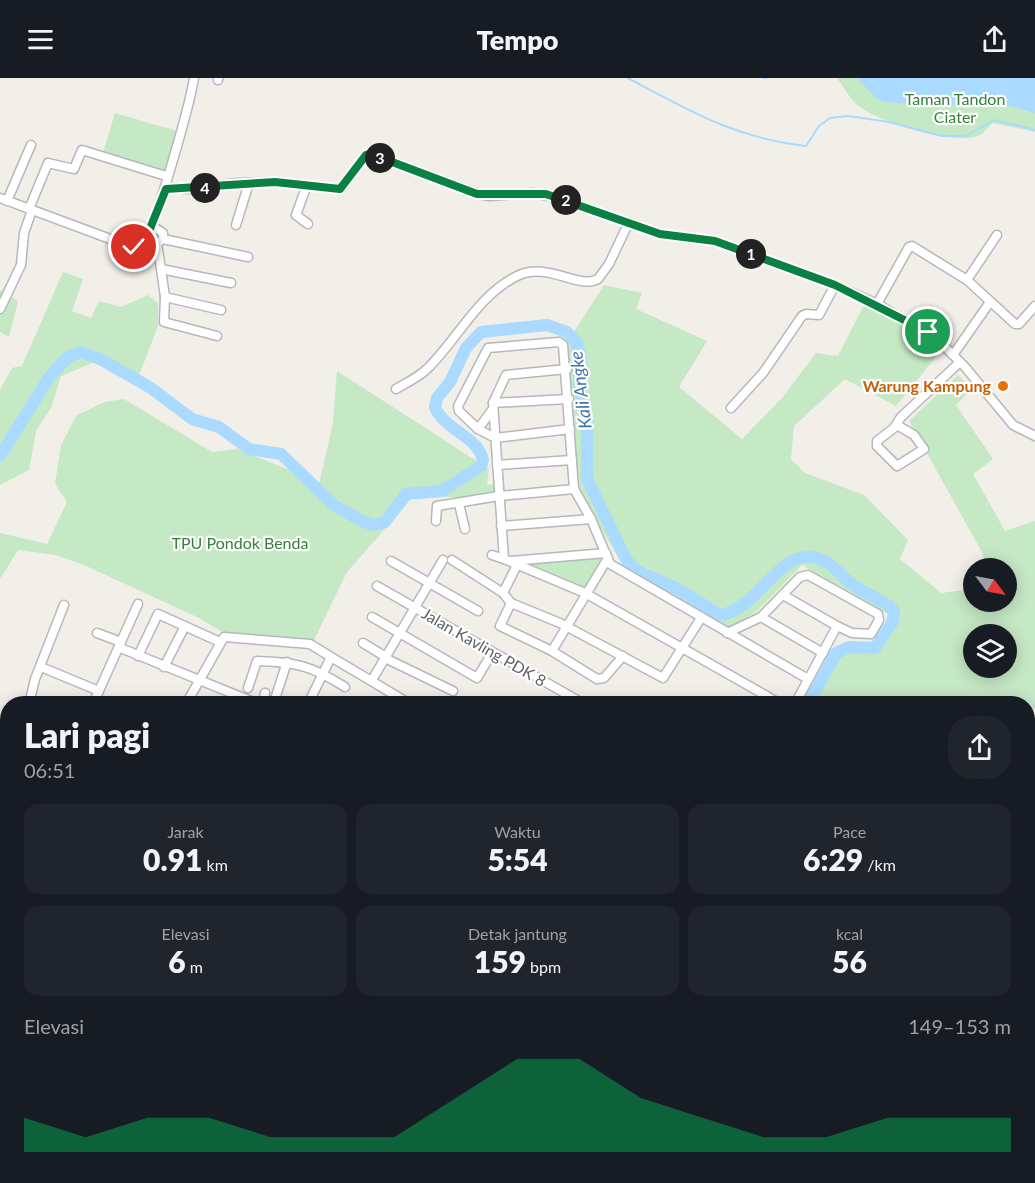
<!DOCTYPE html>
<html lang="id">
<head>
<meta charset="utf-8">
<style>
  :root { --surface:#171b24; --page:#20242c; --text:#f1f3f6; --muted:#9ea1a6; --accent:#0b8043 }
  body { margin:0; font-family:Lato,sans-serif; background:var(--page); color:var(--text); height:100vh; display:flex; flex-direction:column; font-size:22px; white-space:nowrap }
  * { box-sizing:border-box; margin:0 }
  p { font-size:20px; color:var(--muted) }
  .icon { flex:none; width:33px; height:33px; fill:none; stroke:currentColor; stroke-width:2; stroke-linecap:round; stroke-linejoin:round }
  .map { position:relative; flex:1; overflow:hidden }
  .drawer { position:absolute; left:0px; top:618px; width:1035px; height:488px; display:flex; flex-direction:column; background:var(--surface); border-radius:24px 24px 0 0; box-shadow:0 3px 15px #0003 }
  .drawer>* { flex:none }
  .needle { width:39px; rotate:122deg }
  .fabs { position:absolute; left:963px; top:480px; display:grid; gap:12px }
  .fabs a { display:grid; place-items:center; width:54px; height:54px; border-radius:50%; background:var(--surface); box-shadow:0 3px 15px #0003; font-size:30px }
  .pin { position:absolute; display:grid; place-items:center; width:51px; height:51px; color:#fff; margin:-26px; border:3px solid #fff; border-radius:50%; box-shadow:0 2px 6px #0007 }
  .km { position:absolute; width:30px; height:30px; margin:-15px; border-radius:50%; background:#222; color:#fff; font-size:16px; line-height:30px; text-align:center }
  .round { display:grid; place-items:center; flex:none; width:63px; height:63px; border-radius:24px; background:var(--page) }
  .summary { display:flex; align-items:center; justify-content:space-between; height:102px; padding:0 24px }
  h1 { font-size:33px; font-weight:800; line-height:45px }
  .figures { display:grid; grid-template-columns:repeat(3,1fr); gap:9px; height:102px; padding:6px 24px }
  .figures div { display:grid; align-content:center; border-radius:15px; background:var(--page); text-align:center }
  .figures b { font-size:30px; font-weight:800 }
  .figures small { font-size:16px; font-weight:400 }
  .figures p { font-size:16px }
  .chart { height:168px; padding:12px 24px }
  .chart p { display:flex; justify-content:space-between }
  .chart svg { width:100%; height:108px; margin-top:6px; fill:var(--accent); opacity:.7 }
  header { display:flex; justify-content:space-between; align-items:center; height:78px; padding:0 24px; background:var(--surface); font-size:27px; font-weight:800 }
  .map>svg:first-child { display:block }
  .green { fill:#c5e8c5; fill-rule:evenodd }
  .water { fill:#aadaff }
  .lines { fill:none; stroke-linecap:round; stroke-linejoin:round }
  .stream { stroke:#aadaff; stroke-width:2 }
  .river { stroke:#aadaff; stroke-width:12 }
  .minor-casing { stroke:#b5b8bc; stroke-width:11 }
  .minor { stroke:#fff; stroke-width:8 }
  .route-casing { stroke:#fff; stroke-width:12 }
  .route { stroke:#0b8043; stroke-width:8 }
  .food-dot { fill:#e8710a; stroke:#fff; stroke-width:2 }
  .labels { text-anchor:middle; stroke-width:4.5; stroke-linejoin:round; paint-order:stroke }
  .park-label { font-size:16px; fill:#348238; stroke:#fff }
  .food-label { font-size:16px; font-weight:bold; fill:#c56008; stroke:#fff; text-anchor:end }
  .street-label { font-size:16px; fill:#5f6368; stroke:#fff }
  .water-label { font-size:18px; font-style:italic; fill:#4174aa; stroke:#fff }
</style>
</head>
<body>
<header><svg class="icon" aria-label="menu" viewBox="0 0 24 24"><path d="M4 6h16M4 12h16M4 18h16"/></svg>Tempo<svg class="icon" aria-label="share" viewBox="0 0 24 24"><path d="M12 15V3M7 8l5-5 5 5M5 13v7h14v-7"/></svg></header>
<div class="map">
<svg width="1035" height="1105" viewBox="0 0 1035 1105">
  <rect width="100%" height="100%" fill="#f1efe8"/>
  <!-- green -->
  <g class="green">
    <path d="M837,0H1035V54L993,45C989,48 984,55 980,57C957,69 879,44 860,29C851,23 844,9 837,0Z"/>
    <polygon points="115,35 177,53 164,95 103,75"/>
    <polygon points="63,194 83,201 72,233 91,240 99,223 121,229 148,217 158,225 158,248 138,300 102,281 61,298 51,330 36,353 29,392 0,407 0,312 12,290 22,288"/>
    <path d="M604,207L642,215L636,231L707,263L679,309L742,361L782,320L816,275L838,278L864,227L895,242L939,275L896,328L845,301L794,348L791,381L805,395L864,417L908,462L900,481L941,515L973,511L974,524H1006V490H985L983,476L909,343L958,297L972,311L956,327L993,381L973,396L1005,453L1035,443V630L1028,636V626L802,625L826,581L844,565L880,563L888,536L802,487L757,533L725,553L671,515L641,501L619,481L577,409L568,263ZM974,556H1006V590H974Z"/>
    <polygon points="0,212 18,223 9,259 0,254"/>
    <polygon points="337,293 489,391 487,407 498,405 497,418 455,423 455,419 414,418 347,494 313,564 227,557 199,540 84,487 56,477 18,472 0,501 0,455 47,466 67,424 55,406 61,367 77,337 105,324 124,321 212,374 237,371 287,391 317,415 333,345"/>
    <polygon points="606,475 585,515 515,483"/>
    <polygon points="1028,682 1035,682 1035,721 1028,719"/>
    <polygon points="1028,743 1035,745 1035,1105 1010,1105 999,1098 1028,1098"/>
    <polygon points="733,1098 825,1098 821,1105 729,1105"/>
    <polygon points="884,1098 943,1098 949,1105 891,1105"/>
  </g>
  <!-- water -->
  <polygon class="water" points="857,0 1035,0 1035,35 995,24 939,28 884,24 875,19"/>
  <g class="lines">
    <!-- stream -->
    <g class="stream">
      <path d="M628,0C688,32 737,61 806,68L819,48L830,40L848,38L889,44L942,58H966L994,42L1035,52"/>
      <polyline points="764,0 766,0"/>
    </g>
    <!-- river -->
    <g class="river">
      <path d="M0,378L50,298L68,279L81,274L102,282L151,310L192,341L219,349L249,371L281,376L335,428L364,444L374,447L385,444L406,416L442,413L481,388L483,382C477,357 444,352 435,329L437,320L450,304L466,270L481,254L547,247L567,254L577,265L581,280L579,306L587,343V401L627,483L637,493L678,511L720,537C757,533 779,470 816,480C831,483 840,498 853,507C864,514 877,520 889,528L894,533L893,543L875,570L849,569L836,575L808,626"/>
      <polyline points="1028,794 1028,800"/>
      <polyline points="1004,1098 1015,1105"/>
    </g>
    <!-- minor casing -->
    <g class="minor-casing">
      <g id="minor">
        <polyline points="218,0 218,2"/>
        <polyline points="307,107 296,137 308,146"/>
        <polyline points="164,113 172,110 188,111 237,105 275,104 341,111 364,79 371,76 478,116 490,118 532,115 556,119 660,156 715,163 835,207 877,226 937,261 965,289 1013,347 1035,358"/>
        <path d="M0,120L129,168L142,166C155,153 190,25 194,0"/>
        <polyline points="7,123 31,67"/>
        <polyline points="29,131 48,85 74,91 82,72 166,98"/>
        <polyline points="236,147 249,105"/>
        <polyline points="163,161 248,179"/>
        <polyline points="145,163 157,166 163,161 163,155 152,148"/>
        <polyline points="157,166 161,191"/>
        <polyline points="967,202 997,157"/>
        <polyline points="165,219 221,232"/>
        <polyline points="877,226 909,169 912,168 967,202 1015,246 1019,246 1035,228"/>
        <polyline points="0,231 21,187 24,155 32,132"/>
        <polyline points="217,258 164,244 165,219 161,191 231,205"/>
        <polyline points="953,277 990,224"/>
        <polyline points="567,291 506,297 493,325 504,481 585,515 765,617 766,626"/>
        <path d="M396,311C406,305 419,299 427,291C458,261 477,218 517,198C547,183 579,212 598,201L609,186L629,144"/>
        <polyline points="493,325 569,321"/>
        <polyline points="731,330 763,295 802,238 806,236 819,237 835,207"/>
        <polyline points="897,347 914,357 924,371 897,388 877,368 877,363 894,350 901,339 960,284"/>
        <polyline points="478,351 493,331"/>
        <polyline points="570,351 495,360 478,351 459,333 458,328 488,270 559,264 563,267 574,411 591,441 610,486 808,601"/>
        <polyline points="497,387 572,382"/>
        <polyline points="459,426 465,451"/>
        <polyline points="436,443 437,428 499,418 574,411"/>
        <polyline points="501,448 591,441"/>
        <polyline points="492,477 504,481"/>
        <polyline points="452,482 503,515 511,525 560,545 663,600 701,540"/>
        <polyline points="391,483 478,533"/>
        <polyline points="511,483 606,475"/>
        <polyline points="377,508 584,626"/>
        <polyline points="503,515 517,487"/>
        <polyline points="511,525 500,548 552,573 597,601 604,600 623,578"/>
        <polyline points="372,539 477,600 492,575"/>
        <polyline points="761,539 823,575"/>
        <polyline points="97,555 121,564"/>
        <polyline points="727,555 761,539 800,499 808,497 878,536 879,542 871,556 852,555 837,548 783,517"/>
        <polyline points="363,565 386,579"/>
        <polyline points="123,571 256,625"/>
        <polyline points="552,573 608,480"/>
        <polyline points="138,578 158,536 220,564"/>
        <polyline points="331,579 410,626"/>
        <polyline points="385,580 453,613"/>
        <polyline points="41,589 99,613"/>
        <polyline points="164,589 185,548"/>
        <polyline points="372,602 443,482"/>
        <path d="M248,610L257,583C296,584 312,588 345,609"/>
        <polyline points="765,617 780,626"/>
        <polyline points="276,618 287,584"/>
        <polyline points="29,626 35,601 64,527"/>
        <polyline points="93,626 138,526"/>
        <polyline points="186,626 224,559 310,566 331,579 308,626"/>
        <polyline points="263,626 265,615"/>
        <polyline points="795,626 837,548"/>
        <polyline points="0,648 8,649"/>
        <polyline points="0,719 8,710"/>
        <polyline points="0,786 8,784"/>
        <polyline points="0,811 8,817"/>
        <polyline points="0,857 8,861"/>
        <polyline points="0,902 8,909"/>
        <polyline points="0,946 8,933"/>
        <polyline points="0,1002 8,1004"/>
        <polyline points="175,1098 204,1105"/>
        <polyline points="409,1098 409,1105"/>
        <polyline points="503,1098 510,1105"/>
        <polyline points="532,1098 538,1105"/>
        <polyline points="700,1098 706,1105"/>
        <polyline points="842,1098 848,1105"/>
        <polyline points="975,1098 984,1105"/>
        <polyline points="306,1101 307,1098"/>
        <polyline points="337,1103 338,1098"/>
        <polyline points="11,1105 14,1098"/>
        <polyline points="157,1105 164,1098"/>
        <polyline points="242,1105 244,1098"/>
        <polyline points="275,1105 277,1098"/>
        <polyline points="364,1105 364,1098"/>
        <polyline points="549,1105 550,1098"/>
        <polyline points="604,1105 607,1100 633,1105"/>
      </g>
    </g>
    <!-- minor -->
    <use href="#minor" class="minor"/>
  </g>
  <g class="lines">
    <!-- route casing -->
    <g class="route-casing">
      <polyline id="route" points="134,169 145,163 166,111 275,104 340,111 366,77 371,76 477,116 546,116 660,156 715,163 835,207 928,254"/>
    </g>
    <!-- route -->
    <use href="#route" class="route"/>
  </g>
  <!-- markers -->
  <circle class="food-dot" cx="1003" cy="308" r="6"/>
  <g class="labels">
    <!-- park labels -->
    <g class="park-label">
      <text x="955" y="27">Taman Tandon<tspan x="955" dy="18">Ciater</tspan></text>
      <text x="240" y="471">TPU Pondok Benda</text>
    </g>
    <!-- food labels -->
    <g class="food-label">
      <text x="991" y="314">Warung Kampung</text>
    </g>
    <!-- street labels -->
    <g class="street-label">
      <text transform="translate(484 569) rotate(30)" y="6">Jalan Kavling PDK 8</text>
    </g>
    <!-- water labels -->
    <g class="water-label">
      <text transform="translate(581 312) rotate(-97)" y="6">Kali Angke</text>
    </g>
  </g>
</svg>
<div class="fabs">
<a><svg class="needle" viewBox="-14 -14 28 28"><path d="M0-13l5 13h-10z" fill="#e53935"/><path d="M0 13l5-13h-10z" fill="#9ea1a6"/></svg></a>
<a><svg class="icon" aria-label="layers" viewBox="0 0 24 24"><path d="M12 4l9 5-9 5-9-5zM3 14l9 5 9-5"/></svg></a>
</div>
<div class="pin" style="left:928px;top:254px;background:#1e9e55"><svg class="icon" aria-label="arrive" viewBox="0 0 24 24"><path d="M6 21V4h12l-3 4 3 4H6"/></svg></div>
<div class="pin" style="left:134px;top:169px;background:#d93025"><svg class="icon" aria-label="check" viewBox="0 0 24 24"><path d="M5 12l5 5 9-10"/></svg></div>
<b class="km" style="left:751px;top:176px">1</b>
<b class="km" style="left:566px;top:122px">2</b>
<b class="km" style="left:380px;top:80px">3</b>
<b class="km" style="left:205px;top:110px">4</b>
<section class="drawer">
<div class="summary"><div><h1>Lari pagi</h1><p>06:51</p></div><a class="round"><svg class="icon" aria-label="share" viewBox="0 0 24 24"><path d="M12 15V3M7 8l5-5 5 5M5 13v7h14v-7"/></svg></a></div>
<div class="figures">
<div><p>Jarak</p><b>0.91<small> km</small></b></div>
<div><p>Waktu</p><b>5:54</b></div>
<div><p>Pace</p><b>6:29<small> /km</small></b></div>
</div>
<div class="figures">
<div><p>Elevasi</p><b>6<small> m</small></b></div>
<div><p>Detak jantung</p><b>159<small> bpm</small></b></div>
<div><p>kcal</p><b>56</b></div>
</div>
<div class="chart"><p><span>Elevasi</span>149–153 m</p>
<svg viewBox="0 0 160 44" preserveAspectRatio="none"><path d="M0 44V30L10 38L20 30L30 30L40 38L50 38L60 38L70 22L80 6L90 6L100 22L110 30L120 38L130 38L140 30L150 30L160 30V44z"/></svg>
</div>
</section>
</div>
</body>
</html>
